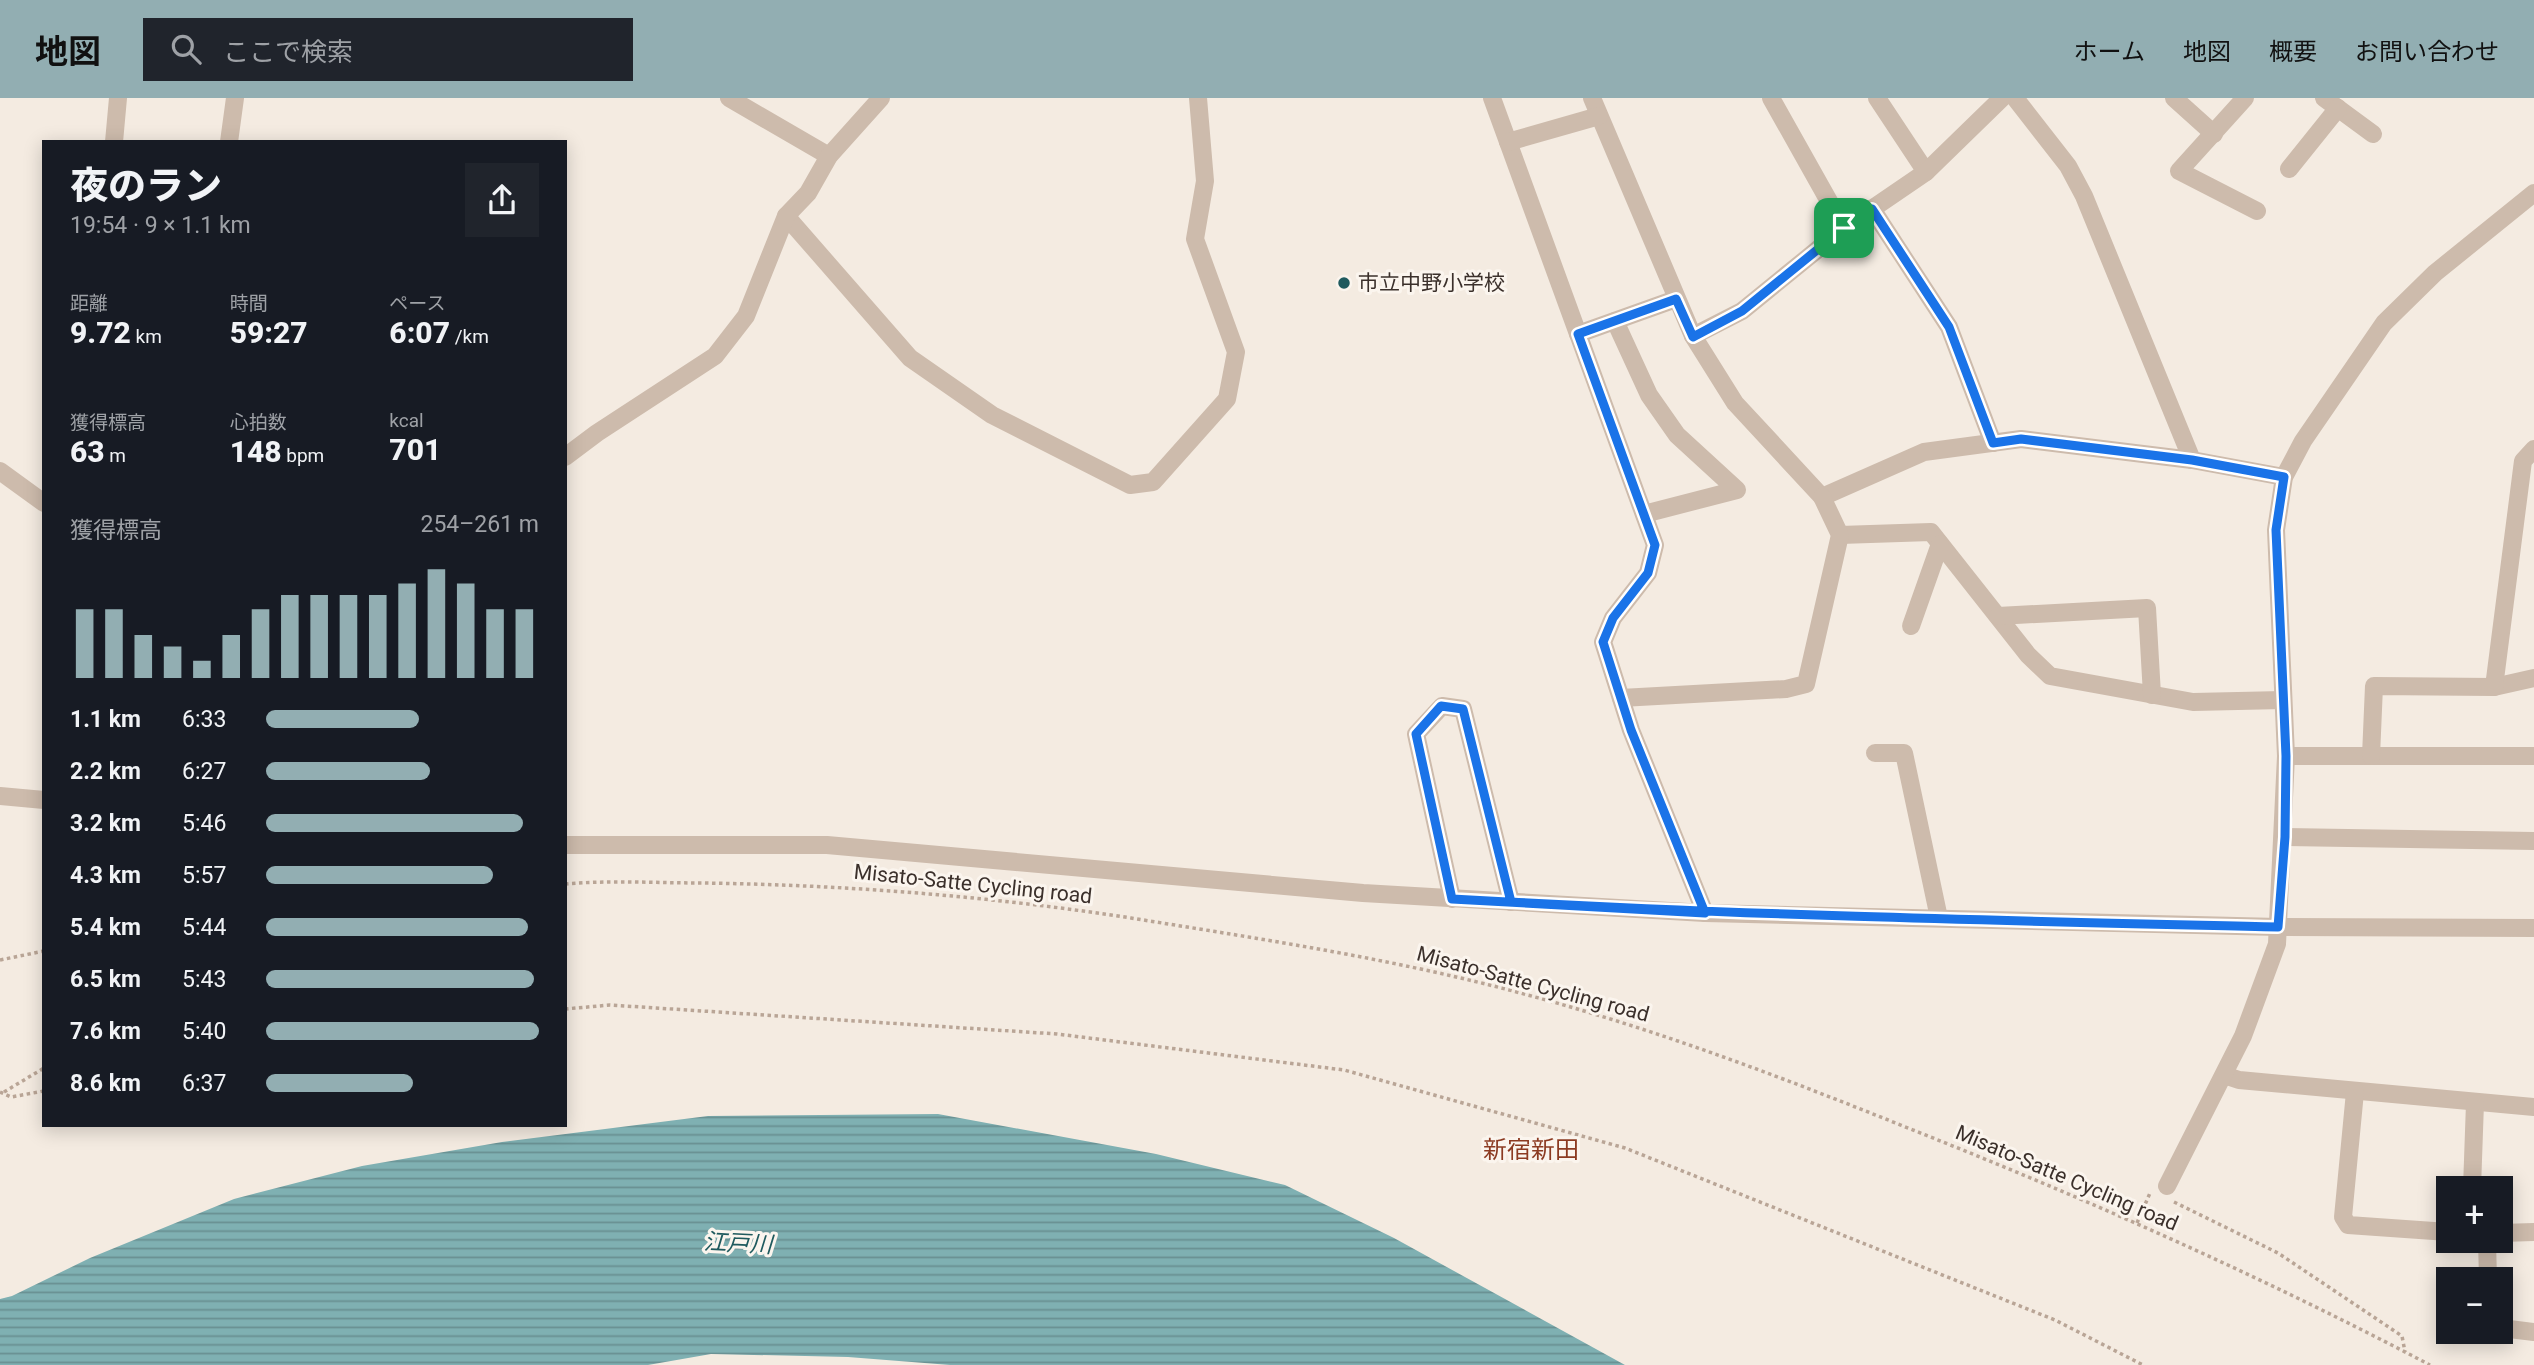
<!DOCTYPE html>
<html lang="ja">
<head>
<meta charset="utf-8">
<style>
  :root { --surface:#171b24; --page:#20242c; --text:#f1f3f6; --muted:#9ea1a6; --accent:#92aeb2 }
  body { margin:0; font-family:Roboto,"Noto Sans JP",sans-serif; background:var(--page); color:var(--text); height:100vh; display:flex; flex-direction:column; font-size:26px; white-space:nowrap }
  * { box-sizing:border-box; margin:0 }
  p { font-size:23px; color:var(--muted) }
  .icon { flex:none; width:38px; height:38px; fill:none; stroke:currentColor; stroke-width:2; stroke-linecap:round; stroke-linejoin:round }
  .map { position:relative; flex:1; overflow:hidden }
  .side { position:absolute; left:42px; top:42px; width:525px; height:987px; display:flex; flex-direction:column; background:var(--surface); border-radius:0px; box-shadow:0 4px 18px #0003 }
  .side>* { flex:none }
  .tools { position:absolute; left:2436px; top:1078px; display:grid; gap:14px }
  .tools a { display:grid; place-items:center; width:77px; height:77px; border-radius:0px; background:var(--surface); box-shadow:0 4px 18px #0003; font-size:35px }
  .pin { position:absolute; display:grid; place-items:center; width:60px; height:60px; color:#fff; margin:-30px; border-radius:14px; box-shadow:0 4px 10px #0006 }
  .round { display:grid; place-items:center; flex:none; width:74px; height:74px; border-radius:0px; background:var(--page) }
  .headline { display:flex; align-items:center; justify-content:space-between; height:119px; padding:0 28px }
  h1 { font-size:38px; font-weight:800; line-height:52px }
  .figures { display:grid; grid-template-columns:repeat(3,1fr); gap:10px; height:119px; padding:7px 28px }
  .figures div { display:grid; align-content:center }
  .figures b { font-size:30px; font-weight:800 }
  .figures small { font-size:19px; font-weight:400 }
  .figures p { font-size:19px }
  .chart { height:196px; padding:14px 28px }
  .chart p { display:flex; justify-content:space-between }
  .chart svg { width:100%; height:126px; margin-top:7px; stroke:var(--accent); stroke-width:6 }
  ul { padding:0 28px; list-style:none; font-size:23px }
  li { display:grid; grid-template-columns:112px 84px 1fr; align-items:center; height:52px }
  li i { height:18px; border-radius:9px; background:var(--accent) }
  header { display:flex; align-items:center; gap:42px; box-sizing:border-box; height:98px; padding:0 35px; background:var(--accent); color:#111 }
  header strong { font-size:33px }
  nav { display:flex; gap:38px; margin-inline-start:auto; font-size:24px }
  .search { width:490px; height:63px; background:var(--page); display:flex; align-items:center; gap:18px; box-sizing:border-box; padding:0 24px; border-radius:0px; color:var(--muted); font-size:26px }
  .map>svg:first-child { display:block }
  .water { fill:url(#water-rules) }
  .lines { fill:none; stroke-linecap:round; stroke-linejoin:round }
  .path { stroke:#b9a596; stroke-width:3.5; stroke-dasharray:3.5 3.5; stroke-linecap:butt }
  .minor { stroke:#cdbbac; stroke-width:18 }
  .route-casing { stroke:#fff; stroke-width:14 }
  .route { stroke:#1a73e8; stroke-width:9 }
  .poi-dot { fill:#1f5a5e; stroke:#fbf5ee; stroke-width:2.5 }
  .labels { text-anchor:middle; stroke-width:6; stroke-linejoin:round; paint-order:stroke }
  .poi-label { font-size:21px; fill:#3b302b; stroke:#fbf5ee; text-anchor:start }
  .street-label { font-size:21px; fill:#3b302b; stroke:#fbf5ee }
  .water-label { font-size:23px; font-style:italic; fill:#1f5a5e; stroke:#fbf5ee }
  .quarter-label { font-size:24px; fill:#8c3b22; stroke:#fbf5ee }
</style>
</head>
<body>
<header>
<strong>地図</strong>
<div class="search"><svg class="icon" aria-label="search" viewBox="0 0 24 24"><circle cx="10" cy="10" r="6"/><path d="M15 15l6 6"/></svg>ここで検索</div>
<nav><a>ホーム</a><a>地図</a><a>概要</a><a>お問い合わせ</a></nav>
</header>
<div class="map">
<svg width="2534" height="1267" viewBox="0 0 2534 1267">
  <defs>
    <pattern id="water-rules" width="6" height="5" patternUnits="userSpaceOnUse" patternTransform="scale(1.75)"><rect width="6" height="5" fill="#7fb0b2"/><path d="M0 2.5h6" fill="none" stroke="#699091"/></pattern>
  </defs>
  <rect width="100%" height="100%" fill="#f4ebe1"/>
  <!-- water -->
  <polygon class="water" points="938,1016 1156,1056 1285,1087 1394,1140 1625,1267 950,1267 848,1259 711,1256 648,1267 0,1267 0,1201 12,1198 90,1160 234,1101 362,1068 502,1044 708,1018"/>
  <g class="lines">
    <!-- path -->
    <g class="path">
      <path d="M565,786C611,782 657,785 702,785C847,787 988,798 1131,820C1267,842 1402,862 1535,899C1664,934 1789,982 1913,1032C2089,1102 2263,1179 2430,1267"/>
      <polyline points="0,862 44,853"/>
      <polyline points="565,911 610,907 1057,936 1344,972 1625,1050 2055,1222 2143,1267"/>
      <polyline points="0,994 11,999 44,993"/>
      <polyline points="4,994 44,970"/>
      <polyline points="2174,1104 2278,1155 2402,1238 2405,1254"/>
      <polyline points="2137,1125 2150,1095"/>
    </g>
    <!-- minor -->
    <g class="minor">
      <polyline points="729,0 829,58"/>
      <polyline points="1492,0 1655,447 1648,475 1613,520 1603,544 1631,632 1705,815"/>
      <polyline points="1592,0 1693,238 1735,305 1822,399 1924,354 2021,341 2192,362"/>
      <polyline points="1771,0 1844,130"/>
      <polyline points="1877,0 1926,74"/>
      <polyline points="2015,0 2068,68 2084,98 2192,362 2284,379"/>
      <polyline points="2174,0 2214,36"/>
      <polyline points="2245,0 2179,73 2257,113"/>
      <polyline points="2324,0 2373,36"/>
      <polyline points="114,44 118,0"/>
      <polyline points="229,44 235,0"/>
      <polyline points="1508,44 1599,18"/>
      <polyline points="2289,71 2338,10"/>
      <polyline points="1872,111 1949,229 1993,345"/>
      <polyline points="786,118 910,260 992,317 1130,387 1153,384 1227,301 1236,254 1195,141 1205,83 1198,0"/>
      <polyline points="1615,223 1649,297 1677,337 1737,392 1644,416"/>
      <polyline points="1578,236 1676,201"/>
      <polyline points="1693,238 1742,213 1844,130 1926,74 2002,0"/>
      <polyline points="565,359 597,335 715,258 746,218 786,118 808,95 829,58 881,0"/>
      <polyline points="0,373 44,405"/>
      <polyline points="1840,437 1931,434 2028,557 2050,578 2193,604 2283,602"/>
      <polyline points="1998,518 2147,510 2152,597"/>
      <polyline points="1911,528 1940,446"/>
      <polyline points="2494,589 2534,580"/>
      <polyline points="1621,600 1786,591 1806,586 1840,437 1822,399"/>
      <polyline points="1875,655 1904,655 1939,820"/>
      <polyline points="2286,658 2534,658"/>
      <polyline points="2371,658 2374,588 2494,589 2523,363 2534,351"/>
      <polyline points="0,698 44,702"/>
      <polyline points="2285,739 2534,743"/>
      <polyline points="565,747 827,747 1363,795 1705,815 2278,829 2534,830"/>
      <polyline points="1452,801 1416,636 1442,608 1463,611 1511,804"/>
      <polyline points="2224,977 2239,982 2534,1009"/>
      <polyline points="2355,994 2343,1119 2348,1127 2448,1134"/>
      <polyline points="2167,1088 2243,938 2277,846 2286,658 2276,432 2284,379 2303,343 2384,225 2435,175 2534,95"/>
      <polyline points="2472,1090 2475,1005"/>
      <polyline points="2501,1135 2534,1134"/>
      <polyline points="2487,1143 2488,1181"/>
      <polyline points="2501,1230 2534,1234"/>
    </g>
  </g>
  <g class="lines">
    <!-- route casing -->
    <g class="route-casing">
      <path id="route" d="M1844,130L1742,213L1693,239L1676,201L1578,236L1655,447L1648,475L1613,520L1603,544L1631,632L1705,815L1452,801L1416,636L1441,608L1463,611L1511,804C1766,818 2022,823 2278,829L2285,739L2286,658L2276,432L2284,379L2192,362L2021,341L1993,345L1949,229L1872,111L1844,130"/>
    </g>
    <!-- route -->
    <use href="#route" class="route"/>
  </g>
  <!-- markers -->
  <circle class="poi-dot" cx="1344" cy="185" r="7"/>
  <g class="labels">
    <!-- poi labels -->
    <g class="poi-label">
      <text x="1358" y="192">市立中野小学校</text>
    </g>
    <!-- street labels -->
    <g class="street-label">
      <text transform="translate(973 786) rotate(6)" y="7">Misato-Satte Cycling road</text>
      <text transform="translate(1533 886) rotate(15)" y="7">Misato-Satte Cycling road</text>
      <text transform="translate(2067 1080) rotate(23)" y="7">Misato-Satte Cycling road</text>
    </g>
    <!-- water labels -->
    <g class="water-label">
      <text transform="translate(738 1145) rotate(3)" y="8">江戸川</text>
    </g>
    <!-- quarter labels -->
    <g class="quarter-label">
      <text x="1531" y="1060">新宿新田</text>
    </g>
  </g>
</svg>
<div class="tools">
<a>+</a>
<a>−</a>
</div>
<div class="pin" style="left:1844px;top:130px;background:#1e9e55"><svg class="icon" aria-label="arrive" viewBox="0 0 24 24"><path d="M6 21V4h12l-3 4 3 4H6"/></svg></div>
<section class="side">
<div class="headline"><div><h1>夜のラン</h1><p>19:54 · 9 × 1.1 km</p></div><a class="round"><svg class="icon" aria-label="share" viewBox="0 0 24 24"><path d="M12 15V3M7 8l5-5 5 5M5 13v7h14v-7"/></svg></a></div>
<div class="figures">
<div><p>距離</p><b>9.72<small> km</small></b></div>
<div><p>時間</p><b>59:27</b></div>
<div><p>ペース</p><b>6:07<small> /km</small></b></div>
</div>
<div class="figures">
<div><p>獲得標高</p><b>63<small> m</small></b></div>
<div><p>心拍数</p><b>148<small> bpm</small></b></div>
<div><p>kcal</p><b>701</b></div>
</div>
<div class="chart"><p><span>獲得標高</span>254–261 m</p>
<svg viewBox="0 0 160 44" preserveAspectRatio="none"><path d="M5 44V20M15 44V20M25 44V29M35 44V33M45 44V38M55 44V29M65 44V20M75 44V15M85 44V15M95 44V15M105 44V15M115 44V11M125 44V6M135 44V11M145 44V20M155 44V20"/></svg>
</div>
<ul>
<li><b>1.1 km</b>6:33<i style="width:56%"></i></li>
<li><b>2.2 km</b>6:27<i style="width:60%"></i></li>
<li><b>3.2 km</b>5:46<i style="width:94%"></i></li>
<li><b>4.3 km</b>5:57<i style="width:83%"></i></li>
<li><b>5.4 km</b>5:44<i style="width:96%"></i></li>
<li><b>6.5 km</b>5:43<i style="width:98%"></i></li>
<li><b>7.6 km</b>5:40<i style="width:100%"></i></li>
<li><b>8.6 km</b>6:37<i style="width:54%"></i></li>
</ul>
</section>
</div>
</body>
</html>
